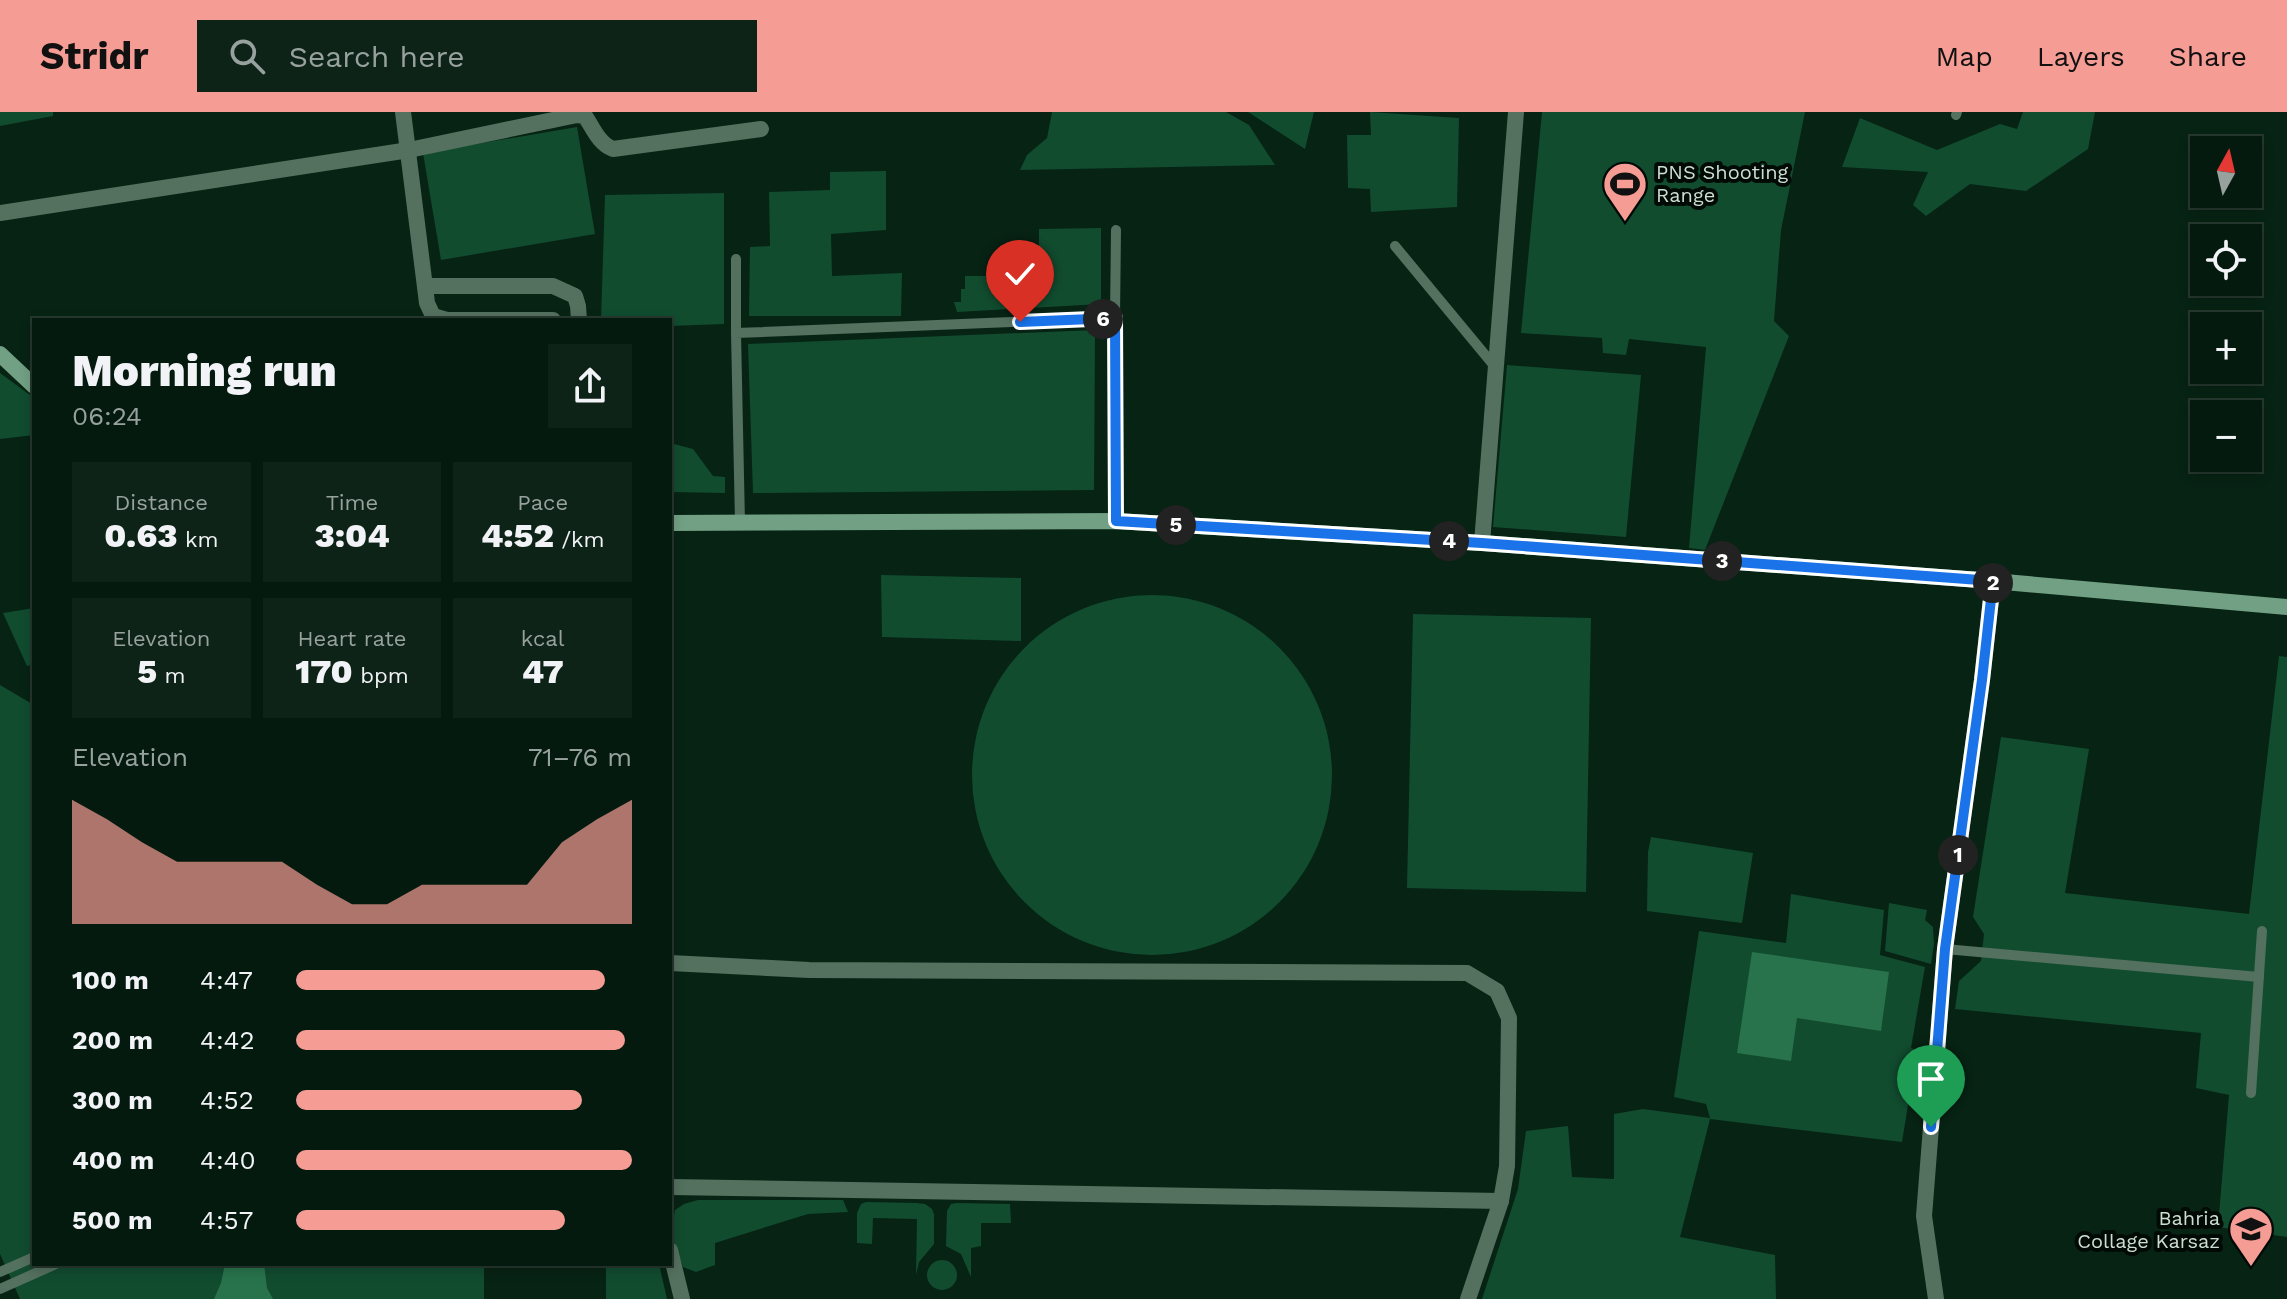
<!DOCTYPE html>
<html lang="en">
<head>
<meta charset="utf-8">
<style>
  :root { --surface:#051a0f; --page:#0e2318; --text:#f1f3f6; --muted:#97a19e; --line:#26382f; --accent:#f59c94 }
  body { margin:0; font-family:"Work Sans",sans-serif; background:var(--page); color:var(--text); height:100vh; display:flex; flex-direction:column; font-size:30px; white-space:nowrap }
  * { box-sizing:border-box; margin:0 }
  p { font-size:26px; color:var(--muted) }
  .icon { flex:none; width:44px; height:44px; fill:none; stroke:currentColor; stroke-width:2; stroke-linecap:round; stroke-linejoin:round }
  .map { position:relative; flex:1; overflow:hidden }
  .panel { position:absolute; left:32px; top:206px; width:640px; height:948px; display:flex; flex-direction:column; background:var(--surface); border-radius:0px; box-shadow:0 4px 12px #0003,0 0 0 2px var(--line) }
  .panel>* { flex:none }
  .needle { width:52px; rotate:8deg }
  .tools { position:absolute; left:2190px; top:24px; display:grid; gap:16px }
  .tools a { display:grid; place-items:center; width:72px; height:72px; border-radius:0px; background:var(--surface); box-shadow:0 4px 12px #0003,0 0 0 2px var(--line); font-size:40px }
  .pin { position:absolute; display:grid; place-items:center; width:68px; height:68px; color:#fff; margin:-82px -34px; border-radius:50% 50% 50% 0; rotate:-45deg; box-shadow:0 0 8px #0007 }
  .pin .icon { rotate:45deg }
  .km { position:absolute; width:40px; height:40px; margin:-20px; border-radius:50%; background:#222; color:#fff; font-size:22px; line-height:40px; text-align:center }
  .round { display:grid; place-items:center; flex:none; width:84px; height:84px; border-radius:0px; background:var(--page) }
  .head { display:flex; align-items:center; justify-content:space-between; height:136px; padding:0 40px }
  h1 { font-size:44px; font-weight:800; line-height:60px }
  .stats { display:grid; grid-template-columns:repeat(3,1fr); gap:12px; height:136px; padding:8px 40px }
  .stats div { display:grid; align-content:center; border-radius:0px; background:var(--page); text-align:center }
  .stats b { font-size:34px; font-weight:800 }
  .stats small { font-size:22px; font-weight:400 }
  .stats p { font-size:22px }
  .chart { height:224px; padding:16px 40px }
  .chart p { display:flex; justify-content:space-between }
  .chart svg { width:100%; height:144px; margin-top:8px; fill:var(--accent); opacity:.7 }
  ul { padding:0 40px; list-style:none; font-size:26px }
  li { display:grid; grid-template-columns:128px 96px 1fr; align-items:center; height:60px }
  li i { height:20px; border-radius:10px; background:var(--accent) }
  header { display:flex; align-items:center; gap:48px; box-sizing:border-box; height:112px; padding:0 40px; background:var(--accent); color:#111 }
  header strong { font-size:38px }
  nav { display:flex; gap:44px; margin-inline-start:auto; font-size:28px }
  .search { width:560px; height:72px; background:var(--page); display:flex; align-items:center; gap:20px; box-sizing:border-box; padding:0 28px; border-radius:0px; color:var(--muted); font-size:30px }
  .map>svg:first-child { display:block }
  .green { fill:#114c2f }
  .water { fill:#28734c }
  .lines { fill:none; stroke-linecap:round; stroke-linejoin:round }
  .lane { stroke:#54705e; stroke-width:10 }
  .street { stroke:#54705e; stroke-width:16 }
  .secondary { stroke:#72a084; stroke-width:16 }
  .route-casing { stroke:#fff; stroke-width:16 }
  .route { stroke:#1a73e8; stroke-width:10 }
  .labels { text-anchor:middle; stroke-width:8; stroke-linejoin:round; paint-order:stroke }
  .poi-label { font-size:20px; fill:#cdded3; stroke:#020a05; text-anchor:start }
</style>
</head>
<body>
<header>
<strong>Stridr</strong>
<div class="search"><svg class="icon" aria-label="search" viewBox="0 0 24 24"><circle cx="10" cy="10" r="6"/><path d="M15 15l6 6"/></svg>Search here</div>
<nav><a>Map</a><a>Layers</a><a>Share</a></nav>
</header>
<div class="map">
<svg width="2287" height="1187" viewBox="0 0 2287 1187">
  <rect width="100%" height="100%" fill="#072314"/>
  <!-- green -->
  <g class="green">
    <polygon points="0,0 53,0 53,4 0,14"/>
    <polygon points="1052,0 1226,0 1249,13 1275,53 1020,58 1027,43 1047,26"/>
    <polygon points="1248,0 1314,0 1305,37"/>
    <polygon points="1370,0 1459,6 1457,95 1371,100 1370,77 1348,76 1347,23 1371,23"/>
    <polygon points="1542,0 1805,0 1781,118 1774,209 1789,224 1705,438 1689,436 1706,235 1629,227 1626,243 1603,241 1602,226 1521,221"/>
    <polygon points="2023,0 2095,0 2088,37 2026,79 1970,72 1926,104 1913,93 1928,60 1842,55 1860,6 1937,38 2000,12 2017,17"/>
    <polygon points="577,15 595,122 441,148 423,41"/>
    <polygon points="886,59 886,118 831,122 832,164 902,161 901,204 749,204 750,135 770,134 769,80 830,78 830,60"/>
    <polygon points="724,81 724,212 670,214 670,208 601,208 605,83"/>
    <polygon points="1101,116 1101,192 957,200 954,190 961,190 961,177 965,177 965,164 1039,164 1039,117"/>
    <polygon points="1095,218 1094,378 753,381 748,232"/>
    <polygon points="1507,253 1641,263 1626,425 1493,415"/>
    <polygon points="0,261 34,286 34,323 0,327"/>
    <polygon points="670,331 693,337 713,364 725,365 725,381 670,380"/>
    <polygon points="881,463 1021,466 1021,529 882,525"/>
    <circle cx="1152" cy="663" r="180"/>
    <polygon points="34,496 34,552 27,554 3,501"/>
    <polygon points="1413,502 1591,506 1586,780 1407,776"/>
    <polygon points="2279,544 2287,545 2287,1125 2218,1115 2229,983 2196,976 2201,921 1955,897 1959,869 1981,849 1984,822 1973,805 2001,625 2089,637 2065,781 2249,802"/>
    <polygon points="0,573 34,593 34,1152 484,1152 484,1187 20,1187 0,1142"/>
    <polygon points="1651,725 1753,741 1742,811 1647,799 1648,740"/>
    <polygon points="1791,782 1884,798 1880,843 1925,855 1911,936 1917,938 1902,1030 1710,1007 1680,1125 1775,1143 1776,1187 1482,1187 1518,1077 1526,1019 1568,1014 1572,1065 1614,1067 1614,1002 1643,997 1710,1006 1706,992 1674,985 1699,819 1786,831"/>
    <polygon points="1889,791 1927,798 1925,808 1933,815 1934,832 1931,852 1885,839"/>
    <polygon points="698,1088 843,1088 848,1100 808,1102 715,1131 715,1153 696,1160 683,1155 671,1122 675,1098 684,1092"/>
    <polygon points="866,1090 916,1091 925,1092 932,1097 934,1102 934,1132 919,1150 916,1163 917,1107 873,1106 872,1132 857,1131 857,1101 861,1092"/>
    <polygon points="957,1091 1010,1092 1011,1111 981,1111 981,1134 971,1136 971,1165 961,1142 946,1134 947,1099 951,1092"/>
    <circle cx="942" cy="1163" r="15"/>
    <polygon points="606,1152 659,1152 667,1187 606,1187"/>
  </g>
  <!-- water -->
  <g class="water">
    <polygon points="1752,840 1889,860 1881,919 1797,906 1791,949 1737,941"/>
    <polygon points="225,1152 264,1152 267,1176 273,1187 214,1187 221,1171"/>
  </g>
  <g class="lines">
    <!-- lane -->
    <g class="lane">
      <polyline points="1956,3 1957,0"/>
      <polyline points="1395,134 1496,256"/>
      <polyline points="1115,206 1116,118"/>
      <polyline points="736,221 736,147"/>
      <polyline points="740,411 736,221 1115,206 1116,409"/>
      <polyline points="1945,837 2259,865"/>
      <polyline points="2251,981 2262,819"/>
      <polyline points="0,1160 34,1145"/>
      <polyline points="0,1177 56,1152"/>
    </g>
    <!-- street -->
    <g class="street">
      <polyline points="403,0 427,191 433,204 447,208 553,208"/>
      <path d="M0,101L409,38L577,3L585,4C593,16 599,32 613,37L761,17"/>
      <polyline points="425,174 553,174 575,184 578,194 579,208"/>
      <polyline points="1482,431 1516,0"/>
      <polyline points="670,851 809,858 1467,861 1497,879 1509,906 1507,1054 1501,1089 1468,1187"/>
      <polyline points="670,1075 1501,1089"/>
      <polyline points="670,1138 682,1187"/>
      <polyline points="1936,1187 1924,1104 1945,837 1982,568 1993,469"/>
    </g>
    <!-- secondary -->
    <g class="secondary">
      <polyline points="0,242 34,274"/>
      <polyline points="670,411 1116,409 1482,431 1993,469 2287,495"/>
    </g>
  </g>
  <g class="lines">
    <!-- route casing -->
    <g class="route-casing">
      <polyline id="route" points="1020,210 1115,206 1116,409 1482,431 1993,469 1982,568 1945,837 1931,1015"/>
    </g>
    <!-- route -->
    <use href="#route" class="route"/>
  </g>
  <!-- icons -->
  <defs>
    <g id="stadium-pin" transform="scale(2.3)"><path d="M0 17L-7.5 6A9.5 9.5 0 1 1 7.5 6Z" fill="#f59c94" stroke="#020a05"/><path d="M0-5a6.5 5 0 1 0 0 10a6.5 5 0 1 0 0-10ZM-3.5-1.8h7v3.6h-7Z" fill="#111"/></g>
    <g id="university-pin" transform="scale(2.3)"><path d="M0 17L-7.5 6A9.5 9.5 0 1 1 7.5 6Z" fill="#f59c94" stroke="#020a05"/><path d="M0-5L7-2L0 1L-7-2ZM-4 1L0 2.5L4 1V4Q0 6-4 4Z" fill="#111"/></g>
  </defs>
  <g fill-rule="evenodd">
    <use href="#stadium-pin" x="1625" y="72"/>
    <use href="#university-pin" x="2251" y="1117"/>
  </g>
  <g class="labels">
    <!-- poi labels -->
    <g class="poi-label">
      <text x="1656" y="67">PNS Shooting<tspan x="1656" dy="23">Range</tspan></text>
      <text x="2220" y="1113" text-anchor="end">Bahria<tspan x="2220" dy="23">Collage Karsaz</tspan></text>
    </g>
  </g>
</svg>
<div class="tools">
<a><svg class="needle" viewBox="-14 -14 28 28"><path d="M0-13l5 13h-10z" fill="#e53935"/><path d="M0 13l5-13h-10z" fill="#97a19e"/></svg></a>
<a><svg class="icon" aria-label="locate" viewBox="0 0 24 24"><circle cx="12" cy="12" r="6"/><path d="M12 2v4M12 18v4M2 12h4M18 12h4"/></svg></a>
<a>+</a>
<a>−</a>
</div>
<div class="pin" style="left:1931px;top:1015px;background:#1e9e55"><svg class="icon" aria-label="arrive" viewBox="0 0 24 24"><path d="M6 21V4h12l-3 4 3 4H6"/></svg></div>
<div class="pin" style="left:1020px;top:210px;background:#d93025"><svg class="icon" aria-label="check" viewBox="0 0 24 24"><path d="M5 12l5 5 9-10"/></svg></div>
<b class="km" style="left:1958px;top:743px">1</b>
<b class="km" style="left:1993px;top:471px">2</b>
<b class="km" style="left:1722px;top:449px">3</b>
<b class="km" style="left:1449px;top:429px">4</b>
<b class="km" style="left:1176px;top:413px">5</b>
<b class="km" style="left:1103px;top:207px">6</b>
<section class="panel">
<div class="head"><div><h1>Morning run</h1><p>06:24</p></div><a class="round"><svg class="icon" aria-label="share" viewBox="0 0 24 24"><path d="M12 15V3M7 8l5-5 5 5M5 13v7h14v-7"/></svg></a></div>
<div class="stats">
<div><p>Distance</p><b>0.63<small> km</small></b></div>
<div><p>Time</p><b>3:04</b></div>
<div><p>Pace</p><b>4:52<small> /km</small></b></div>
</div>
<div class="stats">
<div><p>Elevation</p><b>5<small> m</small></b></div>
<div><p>Heart rate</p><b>170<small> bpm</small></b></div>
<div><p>kcal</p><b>47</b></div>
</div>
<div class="chart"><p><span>Elevation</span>71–76 m</p>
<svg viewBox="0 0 160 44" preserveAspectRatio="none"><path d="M0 44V6L10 12L20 19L30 25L40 25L50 25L60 25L70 32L80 38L90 38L100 32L110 32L120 32L130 32L140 19L150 12L160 6V44z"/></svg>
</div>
<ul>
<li><b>100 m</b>4:47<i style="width:92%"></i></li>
<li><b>200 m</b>4:42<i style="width:98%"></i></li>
<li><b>300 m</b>4:52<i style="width:85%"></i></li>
<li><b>400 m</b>4:40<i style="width:100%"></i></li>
<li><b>500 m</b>4:57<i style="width:80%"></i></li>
</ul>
</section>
</div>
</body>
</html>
